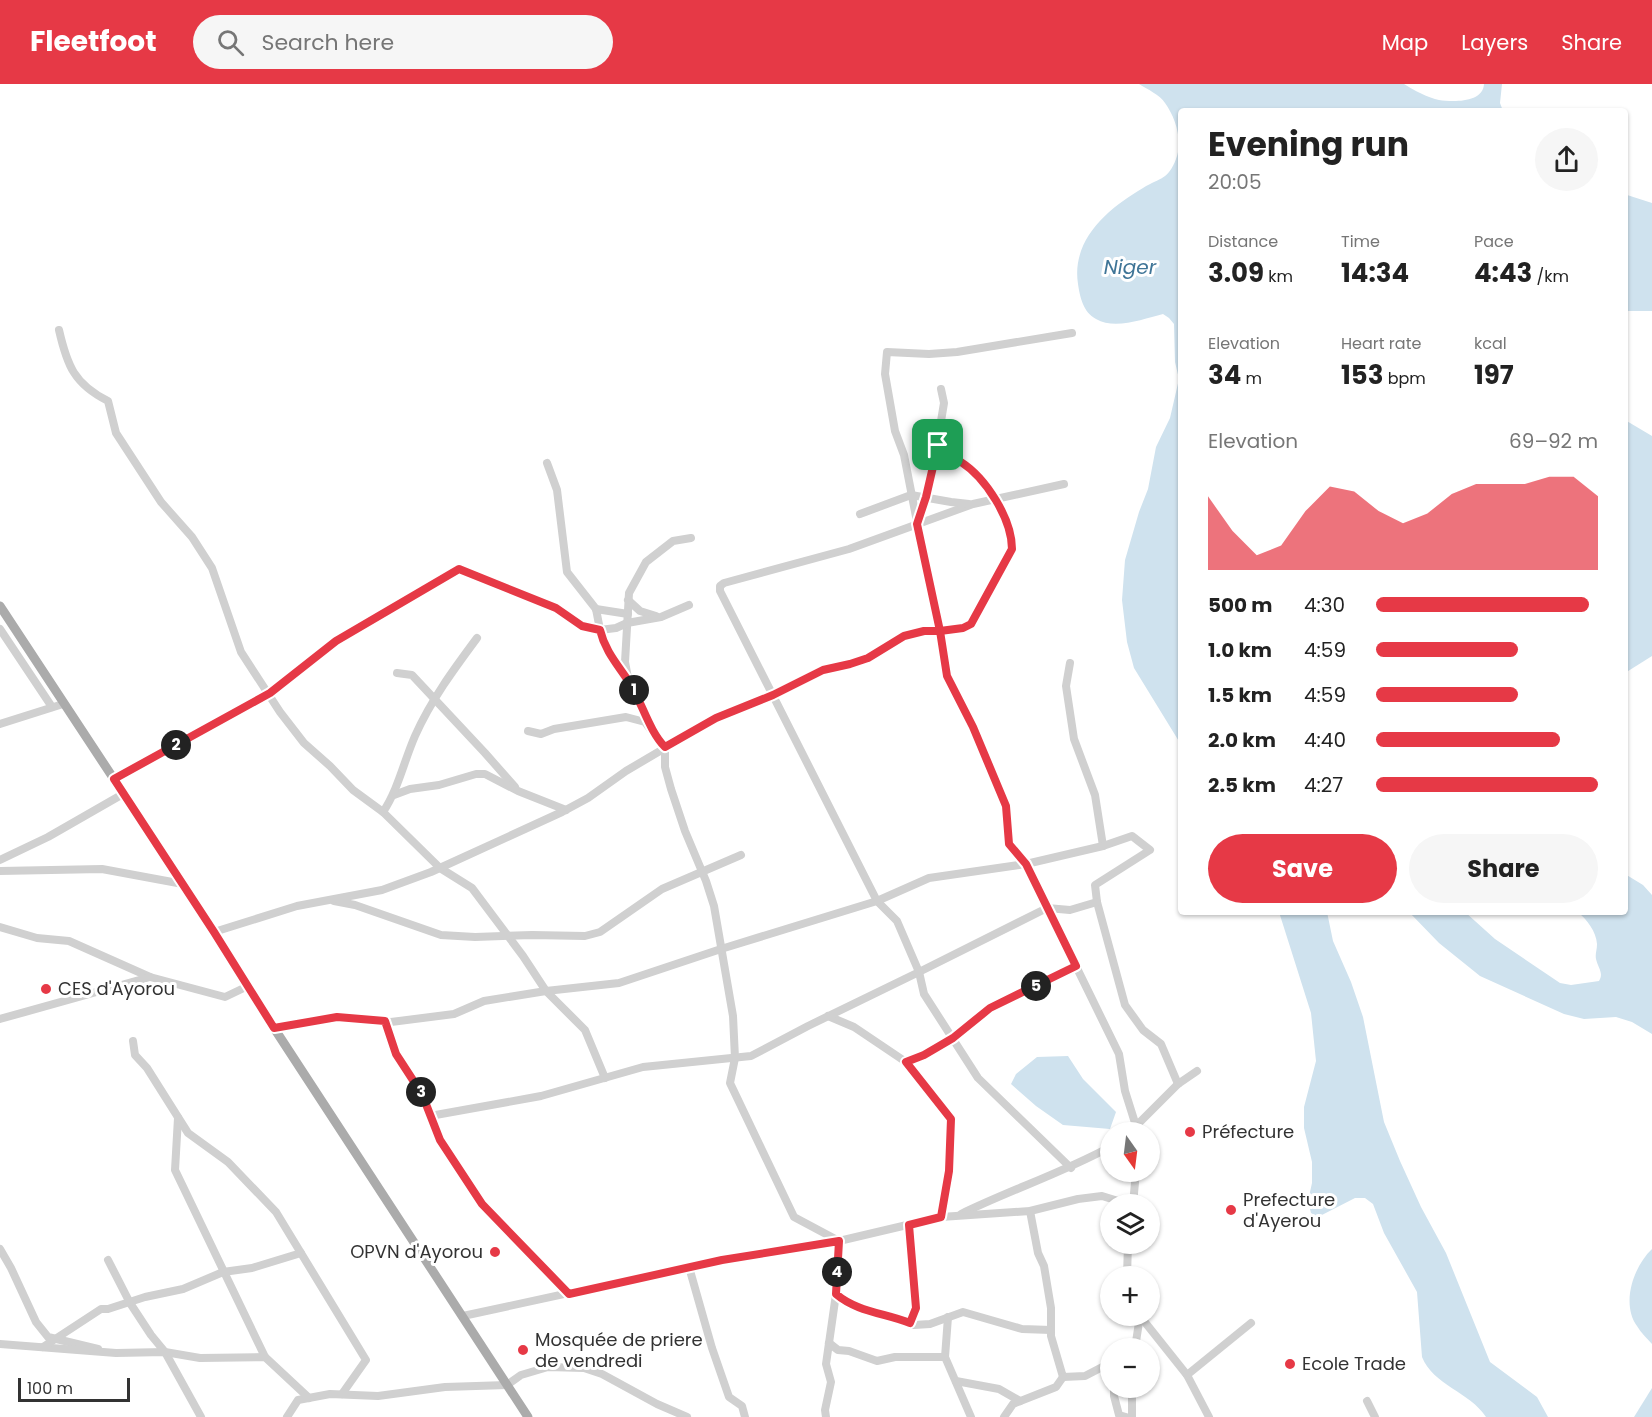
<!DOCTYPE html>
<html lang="en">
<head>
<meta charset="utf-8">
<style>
  :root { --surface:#fff; --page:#f6f6f6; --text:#222; --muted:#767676; --accent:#e63946 }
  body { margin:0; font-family:Poppins,sans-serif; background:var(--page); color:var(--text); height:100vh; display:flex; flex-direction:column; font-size:22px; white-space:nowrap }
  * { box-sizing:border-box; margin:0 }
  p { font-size:20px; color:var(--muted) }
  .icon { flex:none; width:33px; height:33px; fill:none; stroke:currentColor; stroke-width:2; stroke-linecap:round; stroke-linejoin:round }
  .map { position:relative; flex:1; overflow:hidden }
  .drawer { position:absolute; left:1178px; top:24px; width:450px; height:807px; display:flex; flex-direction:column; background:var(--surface); border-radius:6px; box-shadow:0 2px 4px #0004 }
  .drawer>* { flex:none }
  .needle { width:39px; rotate:166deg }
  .fabs { position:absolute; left:1100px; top:1038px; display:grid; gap:12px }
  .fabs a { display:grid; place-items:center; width:60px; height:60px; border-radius:50%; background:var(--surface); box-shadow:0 2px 4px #0004; font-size:30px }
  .scale { position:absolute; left:18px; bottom:15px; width:112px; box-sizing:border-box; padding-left:6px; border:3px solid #333; border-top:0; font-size:16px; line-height:21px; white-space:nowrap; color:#333; -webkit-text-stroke:4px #fff; paint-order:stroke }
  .pin { position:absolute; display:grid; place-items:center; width:51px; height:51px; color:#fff; margin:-26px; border-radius:12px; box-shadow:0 3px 9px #0006 }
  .km { position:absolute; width:30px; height:30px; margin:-15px; border-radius:50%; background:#222; color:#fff; font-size:16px; line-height:30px; text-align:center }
  .round { display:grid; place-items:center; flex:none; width:63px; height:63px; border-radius:32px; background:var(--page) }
  .overview { display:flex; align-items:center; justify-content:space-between; height:102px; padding:0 30px }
  h1 { font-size:33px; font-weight:700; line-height:45px }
  .figures { display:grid; grid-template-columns:repeat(3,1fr); gap:9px; height:102px; padding:6px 30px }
  .figures div { display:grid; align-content:center }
  .figures b { font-size:26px; font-weight:700 }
  .figures small { font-size:16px; font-weight:400 }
  .figures p { font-size:16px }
  .chart { height:168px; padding:12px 30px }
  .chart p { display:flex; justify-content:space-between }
  .chart svg { width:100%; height:108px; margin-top:6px; fill:var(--accent); opacity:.7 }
  .primary-button { display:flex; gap:12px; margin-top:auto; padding:12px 30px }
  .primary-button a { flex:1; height:69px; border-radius:36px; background:var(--accent); color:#fff; font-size:24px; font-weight:700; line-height:69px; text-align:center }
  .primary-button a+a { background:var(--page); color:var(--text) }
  ul { padding:0 30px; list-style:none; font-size:20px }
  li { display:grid; grid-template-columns:96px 72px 1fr; align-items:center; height:45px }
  li i { height:15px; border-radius:8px; background:var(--accent) }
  header { display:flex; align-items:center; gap:36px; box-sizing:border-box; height:84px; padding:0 30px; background:var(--accent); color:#fff }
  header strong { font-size:28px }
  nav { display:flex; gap:33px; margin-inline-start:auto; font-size:21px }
  .search { width:420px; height:54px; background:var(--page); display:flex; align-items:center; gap:15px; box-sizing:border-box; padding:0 21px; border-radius:33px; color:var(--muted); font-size:22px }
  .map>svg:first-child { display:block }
  .water { fill:#cfe2ee }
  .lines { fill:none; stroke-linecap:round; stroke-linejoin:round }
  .minor { stroke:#d0d0d0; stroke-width:8 }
  .major { stroke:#ababab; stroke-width:9 }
  .route-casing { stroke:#fff; stroke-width:12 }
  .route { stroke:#e63946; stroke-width:8 }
  .poi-dot { fill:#e63946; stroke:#fff; stroke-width:2 }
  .labels { text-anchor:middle; stroke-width:6; stroke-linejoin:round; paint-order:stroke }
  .poi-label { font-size:18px; fill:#333; stroke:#fff; text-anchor:start }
  .water-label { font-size:20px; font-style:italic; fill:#3f7597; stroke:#fff }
</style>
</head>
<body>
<header>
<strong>Fleetfoot</strong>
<div class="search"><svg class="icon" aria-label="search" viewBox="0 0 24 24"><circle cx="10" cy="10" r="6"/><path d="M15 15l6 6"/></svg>Search here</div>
<nav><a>Map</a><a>Layers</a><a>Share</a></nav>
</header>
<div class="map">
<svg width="1652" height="1333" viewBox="0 0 1652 1333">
  <rect width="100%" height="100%" fill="#fff"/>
  <!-- water -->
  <g class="water">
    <path d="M1139,0H1404C1413,6 1429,14 1439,16C1453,18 1483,19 1484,0H1502L1500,19L1503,27H1180V659L1134,584L1127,558L1122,516L1125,476L1139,428L1148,405L1156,363L1170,334L1179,295L1175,278L1174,240L1169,234L1163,230C1143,235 1115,246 1096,235C1083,228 1080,213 1078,200C1071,155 1109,124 1143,104C1161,93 1168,96 1176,75C1183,58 1176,34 1165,19C1160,11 1147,5 1139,0Z"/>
    <polygon points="1624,110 1652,119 1652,227 1625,227"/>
    <polygon points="1625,336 1652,352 1652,572 1625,589"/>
    <path d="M1625,790L1643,801L1652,811V950L1632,938L1616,933L1584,935L1564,930L1480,892L1439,859L1409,828H1465L1495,855L1560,899L1571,901L1599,897C1604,889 1598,884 1596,875C1595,870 1597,866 1597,860C1596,847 1587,836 1578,828H1624Z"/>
    <path d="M1279,828H1327L1333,857L1351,898L1363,933L1384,1038L1400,1077L1421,1123L1446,1169L1490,1278L1537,1313L1548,1333H1486C1470,1308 1433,1301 1422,1273L1417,1208L1384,1149L1373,1120L1365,1114H1355L1318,1133L1311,1129L1308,1117L1312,1099V1078L1304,1044V1023L1316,977L1311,929Z"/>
    <polygon points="1068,972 1083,995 1116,1028 1110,1045 1063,1041 1036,1022 1011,1000 1016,990 1037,973"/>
    <path d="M1652,1165V1260C1647,1254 1641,1249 1637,1242C1621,1220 1633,1183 1652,1165Z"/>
    <polygon points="1652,1304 1652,1333 1634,1333"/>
  </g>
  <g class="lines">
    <!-- minor -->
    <g class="minor">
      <path d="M59,246C67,281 74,300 108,317L116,349L161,418L192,453L212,484L241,568L280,628L304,659L330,682L353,706L383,728L440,784L472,804L523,872L546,907L585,946L605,994"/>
      <polyline points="1072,249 957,268 929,270 887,268 885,290 895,347 904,371 947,592 973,643 1006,722 1009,760 1026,780 1119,970 1125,1007 1136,1042 1129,1048"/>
      <polyline points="547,379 557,406 567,488 596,525 601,551 609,570 629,598 658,656 665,663 665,683 671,705 685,747 706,797 714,822 733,932 735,974 730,999 794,1133 839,1157 836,1210 826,1280 831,1298 825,1326 826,1333"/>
      <polyline points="1064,400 973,420 849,465 724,499 720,502 720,507 877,817 897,837 919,888 924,910 978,994 1071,1084"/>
      <polyline points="860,430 911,411 951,418 969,420"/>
      <polyline points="917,439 926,413 937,361"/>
      <polyline points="628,516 640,527 656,532"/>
      <polyline points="596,525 628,530"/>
      <polyline points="0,545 52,623"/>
      <polyline points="1070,579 1066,602 1074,655 1095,711 1103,762 1132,752 1150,766 1095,801 1097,818 1125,921 1143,946 1161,960 1178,1000"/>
      <polyline points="397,589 412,591 485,669 515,703"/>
      <polyline points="628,594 625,578 629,509 646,478 673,457 691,454"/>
      <polyline points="0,640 63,620"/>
      <polyline points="528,647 541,650 554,645 626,633 645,638 650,645"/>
      <polyline points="114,695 270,609 336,557 459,485 556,524 582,542 600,546 616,544 627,539 661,533 689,521"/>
      <polyline points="394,711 410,705 439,701 476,690 485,690 518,707 566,726"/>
      <path d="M383,728C398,706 404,677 415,652C431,616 454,585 477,554"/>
      <polyline points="0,776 48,753 123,710"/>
      <polyline points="0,787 102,785 183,800"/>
      <polyline points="334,817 355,821 441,851 475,853 532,851 585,852 600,848 662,805 741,771"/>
      <polyline points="0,843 37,854 69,857 150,893 225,913 248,902"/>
      <path d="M214,848L297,822L382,806L431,788L562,728L588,714L626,687L716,634L773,611L823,586L850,581L868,574L904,552L924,547H951L963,544L971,540L1012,465C1013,436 986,394 961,378C955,374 947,371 940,368L937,361L944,319L941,305"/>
      <polyline points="828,932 854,943 906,978 951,1035 949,1087 941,1133"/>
      <polyline points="0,935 150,893"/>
      <polyline points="385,937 396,970 422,1010 430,1032 541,1012 643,983 751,972 808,942 919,888 1047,824 1070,826 1097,818"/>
      <polyline points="274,944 337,933 391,938 454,930 484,917 546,907 619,899 721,865 877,817 929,794 1026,780 1103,762"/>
      <polyline points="133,957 135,971 147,984 188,1049 228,1078 276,1128 366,1276 342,1310"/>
      <polyline points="906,978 924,971 953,954 990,924 1076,882"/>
      <polyline points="430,1032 440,1056 482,1120 569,1210"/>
      <polyline points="178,1034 175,1086 265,1273"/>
      <polyline points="1137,1048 1136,1042 1178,1000 1197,987"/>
      <polyline points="1133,1120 1136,1088"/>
      <polyline points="1030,1127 1038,1169 1044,1182 1051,1224 1051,1252 1063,1293 1085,1292 1110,1279"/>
      <path d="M961,1130C1010,1106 1062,1089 1110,1063"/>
      <polyline points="909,1141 916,1224 910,1239"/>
      <polyline points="0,1165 11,1184 36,1238 48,1253 98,1265"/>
      <polyline points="108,1176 130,1219 151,1251 165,1268 201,1333"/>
      <polyline points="689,1183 712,1264 729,1313 742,1322 745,1333"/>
      <polyline points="1127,1192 1128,1160"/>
      <polyline points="836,1210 844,1217 870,1228 893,1232 914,1241 930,1240 963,1228 1022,1245 1051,1246"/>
      <polyline points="463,1232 721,1176 839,1157 941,1133 1030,1127 1078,1115 1102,1112 1128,1120"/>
      <polyline points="1140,1232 1187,1291 1209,1333"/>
      <polyline points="948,1233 945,1273 971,1333"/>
      <polyline points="829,1259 838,1266 849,1267 877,1277 895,1273 945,1273"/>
      <polyline points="0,1260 116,1269 165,1268 200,1274 265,1273 309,1314"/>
      <polyline points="43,1263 101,1225 108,1225 145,1213 183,1205 223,1188 252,1184 301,1169"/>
      <polyline points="1135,1264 1140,1232"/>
      <polyline points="1187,1291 1251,1239"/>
      <polyline points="956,1297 999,1305 1020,1317"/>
      <polyline points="1114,1304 1114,1312 1119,1331 1126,1333"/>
      <polyline points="1367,1317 1375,1333"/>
      <polyline points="287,1333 298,1316 330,1310 378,1312 445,1303 507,1301 521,1291 548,1283 584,1284 602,1290 657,1320 687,1333"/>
      <polyline points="1004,1333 1013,1320 1056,1303 1063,1293"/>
      <polyline points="1132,1333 1132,1304"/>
    </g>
    <!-- major -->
    <polyline class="major" points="0,522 183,800 274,944 528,1333"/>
  </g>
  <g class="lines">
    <!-- route casing -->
    <g class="route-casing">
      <path id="route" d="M938,361L926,413L917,440L940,547H924L904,552L868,574L850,580L823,586L773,611L716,634L665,663C649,647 642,618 629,598C618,581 605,567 600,546L582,542L556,524L459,485L336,557L270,609L114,695L214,848L274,944L337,933L385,937L396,970L422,1010L440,1056L482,1120L569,1210L722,1176L839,1157L836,1210C857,1228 885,1229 910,1239L916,1224L909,1141L941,1133L949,1087L951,1035L906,978L924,971L953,954L990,924L1076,882L1026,780L1009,760L1006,722L973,643L947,592L940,547L963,544L971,540L1012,465C1012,435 986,394 961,378C955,374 947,371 940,368L938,361"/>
    </g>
    <!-- route -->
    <use href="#route" class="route"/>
  </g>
  <!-- markers -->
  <g class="poi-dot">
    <circle cx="46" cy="905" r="6"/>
    <circle cx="1190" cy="1048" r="6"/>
    <circle cx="1231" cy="1126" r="6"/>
    <circle cx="495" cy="1168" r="6"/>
    <circle cx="523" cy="1266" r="6"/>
    <circle cx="1290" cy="1280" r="6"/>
  </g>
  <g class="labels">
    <!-- poi labels -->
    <g class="poi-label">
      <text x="58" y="911">CES d'Ayorou</text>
      <text x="1202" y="1054">Préfecture</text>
      <text x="1243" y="1122">Prefecture<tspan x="1243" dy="21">d'Ayerou</tspan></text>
      <text x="483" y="1174" text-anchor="end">OPVN d'Ayorou</text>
      <text x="535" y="1262">Mosquée de priere<tspan x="535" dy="21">de vendredi</tspan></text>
      <text x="1302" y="1286">Ecole Trade</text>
    </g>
    <!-- water labels -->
    <g class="water-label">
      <text x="1130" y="190">Niger</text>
    </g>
  </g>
</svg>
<div class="fabs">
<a><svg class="needle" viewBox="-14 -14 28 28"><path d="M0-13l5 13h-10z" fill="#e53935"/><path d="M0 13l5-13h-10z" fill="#767676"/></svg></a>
<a><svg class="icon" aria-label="layers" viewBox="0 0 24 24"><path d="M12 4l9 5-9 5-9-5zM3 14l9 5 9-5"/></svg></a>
<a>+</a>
<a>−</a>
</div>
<div class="scale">100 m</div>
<div class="pin" style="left:938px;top:361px;background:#1e9e55"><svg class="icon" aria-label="arrive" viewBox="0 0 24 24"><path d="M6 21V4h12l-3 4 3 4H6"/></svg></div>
<b class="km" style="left:634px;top:606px">1</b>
<b class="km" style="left:176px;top:661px">2</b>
<b class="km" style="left:421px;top:1008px">3</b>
<b class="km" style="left:837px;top:1188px">4</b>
<b class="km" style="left:1036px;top:902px">5</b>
<section class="drawer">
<div class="overview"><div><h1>Evening run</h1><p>20:05</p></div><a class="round"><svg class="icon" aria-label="share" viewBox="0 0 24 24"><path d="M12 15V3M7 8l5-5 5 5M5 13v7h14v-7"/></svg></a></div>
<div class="figures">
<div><p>Distance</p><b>3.09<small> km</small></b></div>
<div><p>Time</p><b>14:34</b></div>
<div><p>Pace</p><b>4:43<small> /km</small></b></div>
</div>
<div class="figures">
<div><p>Elevation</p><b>34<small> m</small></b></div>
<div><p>Heart rate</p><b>153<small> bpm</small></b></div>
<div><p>kcal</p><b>197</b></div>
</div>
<div class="chart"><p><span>Elevation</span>69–92 m</p>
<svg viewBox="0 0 160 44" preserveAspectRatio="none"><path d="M0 44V14L10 28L20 38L30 34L40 20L50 10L60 12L70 20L80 25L90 21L100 13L110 9L120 9L130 9L140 6L150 6L160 14V44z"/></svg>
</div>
<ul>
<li><b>500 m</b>4:30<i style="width:96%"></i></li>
<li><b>1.0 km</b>4:59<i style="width:64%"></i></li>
<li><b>1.5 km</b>4:59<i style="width:64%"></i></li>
<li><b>2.0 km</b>4:40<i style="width:83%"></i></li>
<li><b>2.5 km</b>4:27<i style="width:100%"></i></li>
</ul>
<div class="primary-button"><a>Save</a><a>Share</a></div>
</section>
</div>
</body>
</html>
